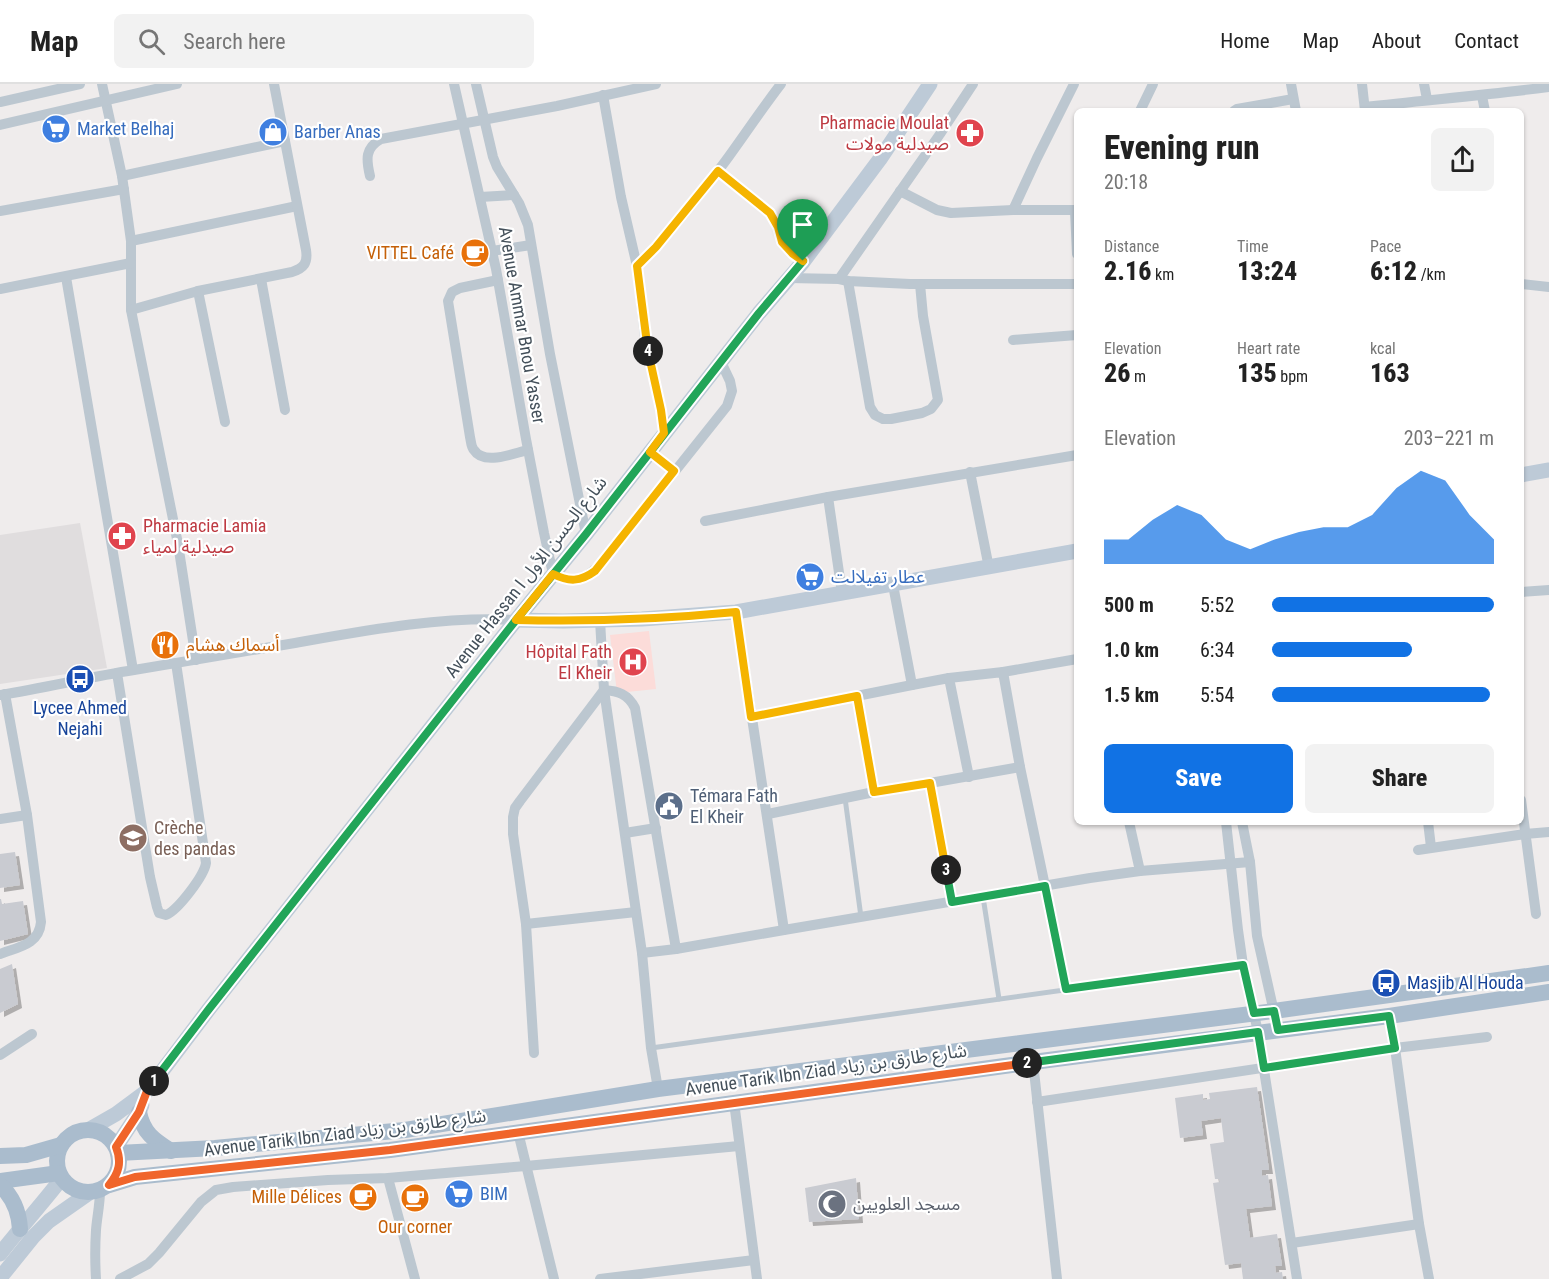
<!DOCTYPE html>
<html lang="en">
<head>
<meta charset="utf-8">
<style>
  :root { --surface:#fff; --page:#f2f2f2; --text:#222; --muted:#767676; --line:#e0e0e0; --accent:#1172e4 }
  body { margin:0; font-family:"Roboto Condensed","Noto Sans Arabic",sans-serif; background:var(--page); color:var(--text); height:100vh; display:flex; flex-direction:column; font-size:22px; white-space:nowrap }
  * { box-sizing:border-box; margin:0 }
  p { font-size:20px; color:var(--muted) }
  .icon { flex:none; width:33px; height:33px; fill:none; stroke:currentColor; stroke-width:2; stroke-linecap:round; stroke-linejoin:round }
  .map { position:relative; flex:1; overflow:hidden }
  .drawer { position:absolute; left:1074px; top:24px; width:450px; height:717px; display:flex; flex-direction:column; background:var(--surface); border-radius:9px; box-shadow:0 2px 4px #0004 }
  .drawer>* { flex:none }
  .pin { position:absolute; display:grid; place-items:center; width:51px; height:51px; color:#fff; margin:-62px -26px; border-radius:50% 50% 50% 0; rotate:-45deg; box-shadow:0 0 6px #0007 }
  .pin .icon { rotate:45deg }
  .km { position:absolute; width:30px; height:30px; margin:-15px; border-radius:50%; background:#222; color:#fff; font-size:16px; line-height:30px; text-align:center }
  .round { display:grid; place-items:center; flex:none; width:63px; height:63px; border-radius:9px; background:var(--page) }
  .summary { display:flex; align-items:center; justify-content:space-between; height:102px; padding:0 30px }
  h1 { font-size:33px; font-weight:800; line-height:45px }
  .metrics { display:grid; grid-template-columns:repeat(3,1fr); gap:9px; height:102px; padding:6px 30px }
  .metrics div { display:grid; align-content:center }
  .metrics b { font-size:26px; font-weight:800 }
  .metrics small { font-size:16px; font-weight:400 }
  .metrics p { font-size:16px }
  .chart { height:168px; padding:12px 30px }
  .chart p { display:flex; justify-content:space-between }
  .chart svg { width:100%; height:108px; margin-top:6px; fill:var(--accent); opacity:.7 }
  .cta { display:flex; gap:12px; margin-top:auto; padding:12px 30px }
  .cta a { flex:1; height:69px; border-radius:9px; background:var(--accent); color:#fff; font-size:24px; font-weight:800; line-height:69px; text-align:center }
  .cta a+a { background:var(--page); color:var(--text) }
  ul { padding:0 30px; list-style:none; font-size:20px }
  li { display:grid; grid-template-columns:96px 72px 1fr; align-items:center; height:45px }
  li i { height:15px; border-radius:8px; background:var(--accent) }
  header { display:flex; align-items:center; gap:36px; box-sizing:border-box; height:84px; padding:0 30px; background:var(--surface); border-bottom:2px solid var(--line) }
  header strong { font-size:28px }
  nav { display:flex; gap:33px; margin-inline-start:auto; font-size:21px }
  .search { width:420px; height:54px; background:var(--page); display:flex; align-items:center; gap:15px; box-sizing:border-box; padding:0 21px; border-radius:9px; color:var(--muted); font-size:22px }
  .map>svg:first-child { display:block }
  .education { fill:#e0ddde }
  .medical { fill:#fcdcd9 }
  .building { fill:#c9cbd1; filter:url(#shadow) }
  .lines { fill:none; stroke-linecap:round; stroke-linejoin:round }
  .lane { stroke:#bcc7d0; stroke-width:5 }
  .street { stroke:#bcc7d0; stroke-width:10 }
  .secondary { stroke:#bdcad7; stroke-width:15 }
  .primary { stroke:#aabccd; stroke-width:16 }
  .split-1-casing { stroke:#fff; stroke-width:12 }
  .split-2-casing { stroke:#fff; stroke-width:12 }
  .split-3-casing { stroke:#fff; stroke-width:12 }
  .split-4-casing { stroke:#fff; stroke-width:12 }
  .split-5-casing { stroke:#fff; stroke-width:12 }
  .split-1 { stroke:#22a559; stroke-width:8 }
  .split-2 { stroke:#f0652b; stroke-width:8 }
  .split-3 { stroke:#22a559; stroke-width:8 }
  .split-4 { stroke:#f5b400; stroke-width:8 }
  .split-5 { stroke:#f5b400; stroke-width:8 }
  .labels { text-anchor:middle; stroke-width:4.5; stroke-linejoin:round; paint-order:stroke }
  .health-label { font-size:18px; fill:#be3a42; stroke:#fff; text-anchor:end }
  .shop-label { font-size:18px; fill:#366cbe; stroke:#fff; text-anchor:start }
  .food-label { font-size:18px; fill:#c56008; stroke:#fff; text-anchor:end }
  .street-label { font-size:18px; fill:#44505a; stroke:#fff }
  .transit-label { font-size:18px; fill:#164399; stroke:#fff }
  .service-label { font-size:18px; fill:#4e5e75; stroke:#fff; text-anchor:start }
  .education-label { font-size:18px; fill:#785e54; stroke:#fff; text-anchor:start }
  .worship-label { font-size:18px; fill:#5b616d; stroke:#fff; text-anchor:start }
</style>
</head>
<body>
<header>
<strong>Map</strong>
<div class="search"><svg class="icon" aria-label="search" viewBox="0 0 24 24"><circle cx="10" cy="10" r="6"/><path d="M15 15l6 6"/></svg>Search here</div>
<nav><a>Home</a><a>Map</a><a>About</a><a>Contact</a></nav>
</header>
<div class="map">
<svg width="1549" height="1195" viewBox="0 0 1549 1195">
  <defs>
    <filter id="shadow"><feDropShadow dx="4" dy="4" stdDeviation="0" flood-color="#0004"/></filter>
  </defs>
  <rect width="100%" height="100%" fill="#efecec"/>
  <!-- education -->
  <polygon class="education" points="80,439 107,584 0,600 0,451"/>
  <!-- medical -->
  <polygon class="medical" points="649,547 656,605 617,609 610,551"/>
  <!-- building -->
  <g class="building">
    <polygon points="15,768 20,801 0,804 0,770"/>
    <polygon points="0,815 1,815 2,820 23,817 28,850 0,857"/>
    <polygon points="12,880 18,920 0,929 0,885"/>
    <polygon points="1257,1003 1269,1086 1262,1086 1262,1092 1268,1091 1272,1122 1246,1125 1250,1154 1277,1150 1282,1182 1275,1182 1276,1189 1282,1188 1283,1195 1243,1195 1241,1179 1225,1181 1213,1099 1220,1098 1219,1095 1215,1095 1210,1060 1224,1058 1221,1034 1201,1037 1203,1051 1180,1054 1175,1014 1203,1010 1203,1016 1210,1015 1209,1009"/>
    <polygon points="856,1094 859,1135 809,1138 805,1104"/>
  </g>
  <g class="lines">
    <!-- lane -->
    <g class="lane">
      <polyline points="845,714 861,833"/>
      <polyline points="1045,802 1066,905"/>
      <polyline points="983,813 999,915"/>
      <polyline points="651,964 1243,881"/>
    </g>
    <!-- street -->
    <g class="street">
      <polyline points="102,0 122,92 131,157 131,226 178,460 196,576"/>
      <path d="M454,0L496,185L526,355L544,449L553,490C577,502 589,493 605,475L727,322L732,307L730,297L721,278"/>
      <polyline points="476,0 493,73 497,83 519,119 528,141 550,270 586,450"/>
      <polyline points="1291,0 1296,27"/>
      <polyline points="1362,0 1365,27"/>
      <polyline points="1424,0 1427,15"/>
      <polyline points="603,11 621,113 637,182"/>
      <polyline points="1482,12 1485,27"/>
      <polyline points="0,18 80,0"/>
      <path d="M1365,23C1426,16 1488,11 1549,3"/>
      <polyline points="1140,27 1153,0"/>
      <polyline points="1234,27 1237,25 1293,15"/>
      <polyline points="0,41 177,0"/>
      <polyline points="718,87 770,129 778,143 782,158 793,170 803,178"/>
      <polyline points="122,92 285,57"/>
      <path d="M370,92C366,75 365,64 381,55L557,22L656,0"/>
      <polyline points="900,107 937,126 951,129 1013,126 1077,126"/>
      <polyline points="480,113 514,111"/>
      <polyline points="1013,126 1037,74 1074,0"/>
      <polyline points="0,127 124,105"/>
      <polyline points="1075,127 1077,170"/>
      <polyline points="131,157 297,122"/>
      <polyline points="492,167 531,161"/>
      <polyline points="66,193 133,586"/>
      <polyline points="789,194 839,195 848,197 910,200 1077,200"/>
      <polyline points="261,195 285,326"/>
      <polyline points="839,195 940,50 973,0"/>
      <path d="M498,196L460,204L452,208L448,217L470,353C471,357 471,363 474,366C484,382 514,369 528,366"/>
      <polyline points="848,197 870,323 875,331 883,335 891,335 922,329 931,325 938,316 923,232 920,200"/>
      <polyline points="1521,200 1549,203"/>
      <polyline points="0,205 131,179"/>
      <polyline points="198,207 225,338"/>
      <path d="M131,226L198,207L292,188C304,184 308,179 306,166L274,0"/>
      <polyline points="1013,256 1077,251"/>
      <path d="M665,349L661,326L645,253L637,182C669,151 697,115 724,79C743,53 761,26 781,0"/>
      <polyline points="649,368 674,387"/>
      <polyline points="970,388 989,484"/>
      <polyline points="828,413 842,509"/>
      <polyline points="705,437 828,413 1077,371"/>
      <polyline points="1521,508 1549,506"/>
      <polyline points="736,528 784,846 1090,794 1140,787 1129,738"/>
      <polyline points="600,536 604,606 642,869 651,964 658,1005"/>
      <polyline points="1003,588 1077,575"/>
      <path d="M117,589L150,793L157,823L159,829L166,831C178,826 204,792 206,779L176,579"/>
      <polyline points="912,601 949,594"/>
      <path d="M0,611C45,604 89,593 134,586C188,577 242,568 295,559C368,546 442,532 516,536"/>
      <polyline points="857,612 874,708"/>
      <polyline points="751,633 912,601 893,501"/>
      <polyline points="969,693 949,594 1003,588 1020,683 1045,802"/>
      <polyline points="930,699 1020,683"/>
      <polyline points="1521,716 1536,830"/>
      <polyline points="768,730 874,708 930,699 952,818"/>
      <polyline points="0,735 27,731"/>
      <polyline points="1226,738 1238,846 1243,881 1258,948 1297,1195"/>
      <polyline points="1242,738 1250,778 1257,852 1278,946"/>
      <polyline points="1428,738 1431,763"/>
      <polyline points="625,749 656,744"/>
      <polyline points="1418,766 1525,750 1549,748"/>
      <polyline points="1140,787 1250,778"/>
      <polyline points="526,840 636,828"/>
      <polyline points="642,869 676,865 784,846"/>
      <path d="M0,870C18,863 39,861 41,838L27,731L5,610"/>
      <polyline points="1389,932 1395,964 1487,953"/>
      <path d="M534,969L526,840L513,750V733L515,724L520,717L604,606C618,607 628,610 635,624L676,865"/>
      <polyline points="0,971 32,950"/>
      <polyline points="1033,978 1057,1195"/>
      <polyline points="734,1018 757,1195"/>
      <polyline points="1037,1018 1395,964 1419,1140 1429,1195"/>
      <polyline points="518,1048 554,1195"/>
      <polyline points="388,1094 415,1195"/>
      <polyline points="1292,1159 1419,1140"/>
      <path d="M96,1195C95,1179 95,1162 96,1146C97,1133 100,1120 100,1107"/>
      <polyline points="120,1195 148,1180 159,1169 201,1118 216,1106 233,1103 328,1096 388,1094 526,1082 739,1062"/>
      <polyline points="600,1195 754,1176"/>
    </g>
    <!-- secondary -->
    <g class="secondary">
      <polyline points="1521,391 1549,386"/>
      <polyline points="516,536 563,537 642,535 736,528 1077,467"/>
      <polyline points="88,1046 116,1030 147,1007 209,925 516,536 586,450 759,229 803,178 880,75 930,0"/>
      <polyline points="116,1063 139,1028 142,1021"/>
      <path d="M0,1170C20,1144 42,1120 62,1094"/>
      <polyline points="0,1194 33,1153 49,1137 89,1109"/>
    </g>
    <!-- primary -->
    <g class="primary">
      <path d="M139,1028C143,1049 154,1056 171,1067"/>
      <circle cx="88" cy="1077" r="31"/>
      <polyline points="118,1069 215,1064 405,1046 658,1005 1274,927 1549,889"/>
      <polyline points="0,1072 26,1071 61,1061"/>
      <polyline points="0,1097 59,1089"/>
      <path d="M0,1101C13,1113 19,1127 20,1145"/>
      <polyline points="109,1101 135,1093 390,1066 1033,978 1389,932 1549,908"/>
    </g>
  </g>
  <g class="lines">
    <!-- split-1 casing -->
    <g class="split-1-casing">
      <polyline id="split-1" points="154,997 209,925 516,536 586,450 759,229 803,177"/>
    </g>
    <!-- split-2 casing -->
    <g class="split-2-casing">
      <path id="split-2" d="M154,997L147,1007L139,1028L116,1063C122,1078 119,1089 109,1101L135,1093L390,1066L1027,979"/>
    </g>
    <!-- split-3 casing -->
    <g class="split-3-casing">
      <polyline id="split-3" points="946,786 952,818 1045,802 1066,905 1243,881 1254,929 1274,927 1278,946 1389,932 1395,964 1264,984 1258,948 1027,979"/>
    </g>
    <!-- split-4 casing -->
    <g class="split-4-casing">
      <path id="split-4" d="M648,267L661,326L664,349L650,368L674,387L595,487C580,498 569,498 553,490L516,536C590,538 663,535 736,528L751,633L857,612L874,708L930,699L946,786"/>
    </g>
    <!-- split-5 casing -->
    <g class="split-5-casing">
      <polyline id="split-5" points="648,267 637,182 656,163 718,87 770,129 778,143 782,158 793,170 803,177"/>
    </g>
    <!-- split-1 -->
    <use href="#split-1" class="split-1"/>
    <!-- split-2 -->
    <use href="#split-2" class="split-2"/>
    <!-- split-3 -->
    <use href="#split-3" class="split-3"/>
    <!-- split-4 -->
    <use href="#split-4" class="split-4"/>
    <!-- split-5 -->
    <use href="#split-5" class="split-5"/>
  </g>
  <!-- icons -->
  <defs>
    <g id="supermarket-disc" transform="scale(1.5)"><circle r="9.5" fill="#3f7fe0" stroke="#fff"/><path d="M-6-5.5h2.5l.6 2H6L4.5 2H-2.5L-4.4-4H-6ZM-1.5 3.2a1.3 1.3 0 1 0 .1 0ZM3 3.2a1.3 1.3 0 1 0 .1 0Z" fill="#fff"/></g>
    <g id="shop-disc" transform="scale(1.5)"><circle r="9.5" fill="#3f7fe0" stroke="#fff"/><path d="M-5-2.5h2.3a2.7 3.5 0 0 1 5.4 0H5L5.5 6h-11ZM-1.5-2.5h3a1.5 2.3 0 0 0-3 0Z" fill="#fff"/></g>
    <g id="pharmacy-disc" transform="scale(1.5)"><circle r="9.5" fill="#e0444e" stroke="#fff"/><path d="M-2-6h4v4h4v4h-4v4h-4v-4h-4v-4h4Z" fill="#fff"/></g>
    <g id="cafe-disc" transform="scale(1.5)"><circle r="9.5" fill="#e8710a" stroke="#fff"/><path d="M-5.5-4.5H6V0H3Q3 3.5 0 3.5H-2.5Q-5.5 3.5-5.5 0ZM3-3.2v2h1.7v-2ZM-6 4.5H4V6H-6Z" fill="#fff"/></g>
    <g id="restaurant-disc" transform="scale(1.5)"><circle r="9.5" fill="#e8710a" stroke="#fff"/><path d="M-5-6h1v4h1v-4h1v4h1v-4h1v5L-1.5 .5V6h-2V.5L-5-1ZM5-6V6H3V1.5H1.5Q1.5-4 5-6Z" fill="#fff"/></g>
    <g id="hospital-disc" transform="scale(1.5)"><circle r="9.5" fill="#e0444e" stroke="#fff"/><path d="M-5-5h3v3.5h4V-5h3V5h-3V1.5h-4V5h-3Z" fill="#fff"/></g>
    <g id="bus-disc" transform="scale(1.5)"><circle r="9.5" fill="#1a4fb4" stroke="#fff"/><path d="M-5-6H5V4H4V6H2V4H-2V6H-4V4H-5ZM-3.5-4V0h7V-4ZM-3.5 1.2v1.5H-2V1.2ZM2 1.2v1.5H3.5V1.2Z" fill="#fff"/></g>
    <g id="civic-disc" transform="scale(1.5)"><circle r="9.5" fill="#5c6f8a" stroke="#fff"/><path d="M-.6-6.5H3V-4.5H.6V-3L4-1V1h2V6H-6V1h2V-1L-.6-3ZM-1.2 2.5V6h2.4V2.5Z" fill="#fff"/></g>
    <g id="school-disc" transform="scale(1.5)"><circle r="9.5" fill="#8d6e63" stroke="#fff"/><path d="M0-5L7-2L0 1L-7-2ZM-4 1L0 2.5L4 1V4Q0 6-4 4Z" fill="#fff"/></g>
    <g id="mosque-disc" transform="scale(1.5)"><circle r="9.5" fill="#6b7280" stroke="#fff"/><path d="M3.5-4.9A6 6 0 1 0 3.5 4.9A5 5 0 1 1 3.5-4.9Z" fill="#fff"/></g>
  </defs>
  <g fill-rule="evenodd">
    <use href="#supermarket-disc" x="56" y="45"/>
    <use href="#shop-disc" x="273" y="48"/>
    <use href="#pharmacy-disc" x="970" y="49"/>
    <use href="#cafe-disc" x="475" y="169"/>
    <use href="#pharmacy-disc" x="122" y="452"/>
    <use href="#supermarket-disc" x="810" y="493"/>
    <use href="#restaurant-disc" x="165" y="561"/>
    <use href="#hospital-disc" x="633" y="578"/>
    <use href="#bus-disc" x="80" y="595"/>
    <use href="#civic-disc" x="669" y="722"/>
    <use href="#school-disc" x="133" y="754"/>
    <use href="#bus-disc" x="1386" y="899"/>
    <use href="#supermarket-disc" x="459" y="1110"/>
    <use href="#cafe-disc" x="363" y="1113"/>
    <use href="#cafe-disc" x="415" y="1114"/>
    <use href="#mosque-disc" x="832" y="1120"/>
  </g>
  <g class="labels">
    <!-- health labels -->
    <g class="health-label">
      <text x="949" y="45">Pharmacie Moulat<tspan x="949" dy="21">صيدلية مولات</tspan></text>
      <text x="143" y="448" text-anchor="start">Pharmacie Lamia<tspan x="143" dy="21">صيدلية لمياء</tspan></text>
      <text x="612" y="574">Hôpital Fath<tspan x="612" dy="21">El Kheir</tspan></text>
    </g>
    <!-- shop labels -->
    <g class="shop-label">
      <text x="77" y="51">Market Belhaj</text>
      <text x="294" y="54">Barber Anas</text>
      <text x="831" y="499">عطار تفيلالت</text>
      <text x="480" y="1116">BIM</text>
    </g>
    <!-- food labels -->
    <g class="food-label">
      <text x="454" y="175">VITTEL Café</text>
      <text x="186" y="567" text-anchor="start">أسماك هشام</text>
      <text x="342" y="1119">Mille Délices</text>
      <text x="415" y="1149" text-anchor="middle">Our corner</text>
    </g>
    <!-- street labels -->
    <g class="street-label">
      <text transform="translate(522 241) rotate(80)" y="6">Avenue Ammar Bnou Yasser</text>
      <text transform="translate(526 493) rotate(-52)" y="6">Avenue Hassan I شارع الحسن الأول</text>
      <text transform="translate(826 986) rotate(-8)" y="6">Avenue Tarik Ibn Ziad شارع طارق بن زياد</text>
      <text transform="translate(345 1049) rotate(-7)" y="6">Avenue Tarik Ibn Ziad شارع طارق بن زياد</text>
    </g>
    <!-- transit labels -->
    <g class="transit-label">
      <text x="80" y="630">Lycee Ahmed<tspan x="80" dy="21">Nejahi</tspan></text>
      <text x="1407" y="905" text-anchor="start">Masjib Al Houda</text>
    </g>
    <!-- service labels -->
    <g class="service-label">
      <text x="690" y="718">Témara Fath<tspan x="690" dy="21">El Kheir</tspan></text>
    </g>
    <!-- education labels -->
    <g class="education-label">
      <text x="154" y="750">Crèche<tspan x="154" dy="21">des pandas</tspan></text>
    </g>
    <!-- worship labels -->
    <g class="worship-label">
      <text x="853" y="1126">مسجد العلويين</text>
    </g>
  </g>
</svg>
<div class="pin" style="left:803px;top:177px;background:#1e9e55"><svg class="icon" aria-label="arrive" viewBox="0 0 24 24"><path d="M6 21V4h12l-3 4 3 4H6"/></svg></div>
<b class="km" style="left:154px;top:997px">1</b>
<b class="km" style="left:1027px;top:979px">2</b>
<b class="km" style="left:946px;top:786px">3</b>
<b class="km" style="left:648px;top:267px">4</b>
<section class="drawer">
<div class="summary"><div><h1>Evening run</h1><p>20:18</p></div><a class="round"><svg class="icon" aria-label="share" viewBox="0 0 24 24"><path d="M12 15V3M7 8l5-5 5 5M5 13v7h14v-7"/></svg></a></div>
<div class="metrics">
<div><p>Distance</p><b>2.16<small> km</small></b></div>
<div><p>Time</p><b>13:24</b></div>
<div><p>Pace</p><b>6:12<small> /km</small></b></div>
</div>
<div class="metrics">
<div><p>Elevation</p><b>26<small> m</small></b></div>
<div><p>Heart rate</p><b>135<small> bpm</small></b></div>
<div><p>kcal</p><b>163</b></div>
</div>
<div class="chart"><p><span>Elevation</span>203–221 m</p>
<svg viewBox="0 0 160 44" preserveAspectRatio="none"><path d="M0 44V34L10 34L20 26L30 20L40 24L50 34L60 38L70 34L80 31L90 29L100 29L110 24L120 13L130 6L140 10L150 24L160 34V44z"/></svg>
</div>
<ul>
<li><b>500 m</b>5:52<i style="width:100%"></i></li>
<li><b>1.0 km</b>6:34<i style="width:63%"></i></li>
<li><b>1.5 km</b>5:54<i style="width:98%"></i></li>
</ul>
<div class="cta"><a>Save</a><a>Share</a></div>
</section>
</div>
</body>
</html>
